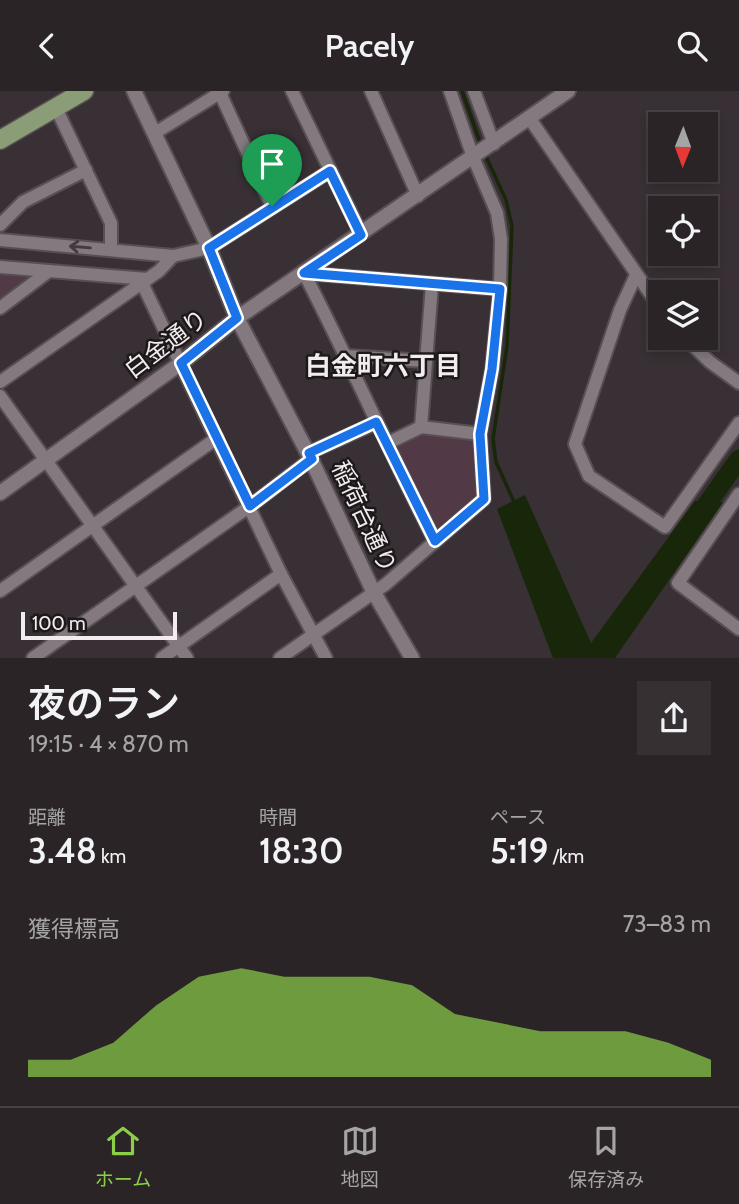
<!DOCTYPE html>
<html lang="ja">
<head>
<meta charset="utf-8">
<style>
  :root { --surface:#2a2427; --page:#363033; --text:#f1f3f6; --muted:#a5a4a7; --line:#464144; --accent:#8bce47 }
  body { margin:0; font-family:Cabin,"Noto Sans JP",sans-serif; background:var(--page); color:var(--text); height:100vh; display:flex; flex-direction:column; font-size:26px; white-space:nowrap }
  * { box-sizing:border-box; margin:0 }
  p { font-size:23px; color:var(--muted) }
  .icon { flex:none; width:38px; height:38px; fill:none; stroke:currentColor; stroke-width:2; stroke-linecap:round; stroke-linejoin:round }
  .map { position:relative; height:567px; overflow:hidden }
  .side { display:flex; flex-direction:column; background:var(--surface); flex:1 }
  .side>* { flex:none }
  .needle { width:46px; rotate:181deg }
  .fabs { position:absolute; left:648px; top:21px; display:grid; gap:14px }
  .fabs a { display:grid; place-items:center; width:70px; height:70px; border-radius:0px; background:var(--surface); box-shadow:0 4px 10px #0003,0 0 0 2px var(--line); font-size:35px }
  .scale { position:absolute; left:21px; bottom:18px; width:156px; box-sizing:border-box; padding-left:7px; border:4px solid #f2ecef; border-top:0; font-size:19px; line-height:24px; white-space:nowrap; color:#f2ecef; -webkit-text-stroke:5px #1d191b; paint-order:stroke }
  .pin { position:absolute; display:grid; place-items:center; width:60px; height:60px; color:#fff; margin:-72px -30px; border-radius:50% 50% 50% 0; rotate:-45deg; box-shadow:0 0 7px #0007 }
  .pin .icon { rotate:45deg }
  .round { display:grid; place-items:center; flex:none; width:74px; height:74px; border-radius:0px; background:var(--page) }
  .head { display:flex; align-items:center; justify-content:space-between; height:119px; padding:0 28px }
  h1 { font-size:38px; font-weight:600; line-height:52px }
  .metrics { display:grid; grid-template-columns:repeat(3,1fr); gap:10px; height:119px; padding:7px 28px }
  .metrics div { display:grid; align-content:center }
  .metrics b { font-size:35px; font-weight:600 }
  .metrics small { font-size:19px; font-weight:400 }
  .metrics p { font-size:19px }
  .chart { height:196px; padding:14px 28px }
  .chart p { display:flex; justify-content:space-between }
  .chart svg { width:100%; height:126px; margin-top:7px; fill:var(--accent); opacity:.7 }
  header { display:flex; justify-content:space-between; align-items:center; height:91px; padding:0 28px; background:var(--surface); font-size:32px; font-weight:600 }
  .tabs { display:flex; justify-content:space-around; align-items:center; height:98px; border-top:2px solid var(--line); background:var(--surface); font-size:19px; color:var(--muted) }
  .tabs a { display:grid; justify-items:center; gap:4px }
  .tabs .active { color:var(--accent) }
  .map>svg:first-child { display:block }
  .green { fill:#513945 }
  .water { fill:#182709 }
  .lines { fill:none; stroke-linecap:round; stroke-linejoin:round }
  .stream { stroke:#182709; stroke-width:3.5 }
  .river { stroke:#182709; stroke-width:19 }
  .minor-casing { stroke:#574f53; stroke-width:16 }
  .tertiary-casing { stroke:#574f53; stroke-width:18 }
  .primary-casing { stroke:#574f53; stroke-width:21 }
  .minor { stroke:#83797e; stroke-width:12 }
  .tertiary { stroke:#83797e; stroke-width:14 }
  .primary { stroke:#8a9d76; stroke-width:18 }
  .oneway { stroke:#413b3e }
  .route-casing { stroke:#fff; stroke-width:14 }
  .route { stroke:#1a73e8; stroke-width:9 }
  .labels { text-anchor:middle; stroke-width:5; stroke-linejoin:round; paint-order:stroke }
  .street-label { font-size:24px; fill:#f2ecef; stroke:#1d191b }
  .neighbourhood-label { font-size:26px; font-weight:bold; fill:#f2ecef; stroke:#1d191b }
</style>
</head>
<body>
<header><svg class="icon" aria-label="back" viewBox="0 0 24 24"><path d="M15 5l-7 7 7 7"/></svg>Pacely<svg class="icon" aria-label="search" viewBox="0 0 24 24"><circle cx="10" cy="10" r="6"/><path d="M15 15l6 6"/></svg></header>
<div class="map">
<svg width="739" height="567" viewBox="0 0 739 567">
  <rect width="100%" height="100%" fill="#383034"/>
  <!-- green -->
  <g class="green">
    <polygon points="0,176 49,180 0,216"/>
    <polygon points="421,336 480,343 484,408 435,450 388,352"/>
  </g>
  <!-- water -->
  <polygon class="water" points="525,404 591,552 695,410 723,411 615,567 553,567 497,418"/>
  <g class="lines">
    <!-- stream -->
    <g class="stream">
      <polyline points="462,0 481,54"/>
      <polyline points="484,61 506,109 512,135 507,255 493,348 496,371 515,413"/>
    </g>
    <!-- river -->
    <polyline class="river" points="695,430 739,368"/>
    <!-- minor casing -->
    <g class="minor-casing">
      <g id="minor">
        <polyline points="292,0 361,143"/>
        <polyline points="371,0 418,105"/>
        <polyline points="474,0 494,53"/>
        <polyline points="220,2 272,115"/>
        <polyline points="55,15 111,132 111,158"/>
        <polyline points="530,28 660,217"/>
        <polyline points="155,42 223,0"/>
        <polyline points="0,134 23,111 86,79"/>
        <polyline points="0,149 173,165 209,157 330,80"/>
        <polyline points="0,176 147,188"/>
        <path d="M304,182C350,271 390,362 435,450"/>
        <polyline points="304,182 500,198"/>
        <polyline points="636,184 620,219 575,353 589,385 665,436 739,332"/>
        <polyline points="142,192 281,483 326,567"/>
        <polyline points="0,217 49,180"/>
        <polyline points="685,247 710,271 739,292"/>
        <polyline points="347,265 425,270"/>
        <polyline points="0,291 159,180 173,165"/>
        <polyline points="0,305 187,567"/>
        <polyline points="421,336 432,193"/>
        <polyline points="388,352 421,336 480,343"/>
        <polyline points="308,362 376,332"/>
        <polyline points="739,403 678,492 739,538"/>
        <polyline points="0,500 217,347"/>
        <polyline points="33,567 250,415 311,368"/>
        <polyline points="162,567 281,483"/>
        <polyline points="280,567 386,493 484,408 480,343 492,278 500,198 501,148 497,122 473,66 450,0"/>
      </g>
    </g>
    <!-- tertiary casing -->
    <g class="tertiary-casing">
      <g id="tertiary">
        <polyline points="134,0 209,157 237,227 311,368 373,500 412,567"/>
        <polyline points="0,402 181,272 237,227 568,0"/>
      </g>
    </g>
    <!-- primary casing -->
    <g class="primary-casing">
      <polyline id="primary" points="0,49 84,0"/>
    </g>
    <!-- minor -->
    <use href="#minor" class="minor"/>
    <!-- tertiary -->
    <use href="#tertiary" class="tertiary"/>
    <!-- primary -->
    <use href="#primary" class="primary"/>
  </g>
  <!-- one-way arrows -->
  <defs><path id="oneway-shaft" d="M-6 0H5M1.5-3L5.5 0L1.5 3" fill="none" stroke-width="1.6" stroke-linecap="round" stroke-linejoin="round" transform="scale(1.75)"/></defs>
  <use class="oneway" href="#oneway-shaft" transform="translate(80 156) rotate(-175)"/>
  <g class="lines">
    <!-- route casing -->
    <g class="route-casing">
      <polygon id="route" points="330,80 361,144 304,182 500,198 492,278 480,343 484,408 435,450 376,331 309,362 312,368 250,415 181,272 237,227 209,157"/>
    </g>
    <!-- route -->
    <use href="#route" class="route"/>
  </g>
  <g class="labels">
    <!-- street labels -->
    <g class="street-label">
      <text transform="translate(166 253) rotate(-37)" y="8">白金通り</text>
      <text transform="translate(364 426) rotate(65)" y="8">稲荷台通り</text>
    </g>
    <!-- neighbourhood labels -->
    <g class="neighbourhood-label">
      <text x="383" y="284">白金町六丁目</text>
    </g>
  </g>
</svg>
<div class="fabs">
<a><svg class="needle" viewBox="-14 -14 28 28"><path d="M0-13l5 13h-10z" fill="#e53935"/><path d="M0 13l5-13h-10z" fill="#a5a4a7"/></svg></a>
<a><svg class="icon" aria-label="locate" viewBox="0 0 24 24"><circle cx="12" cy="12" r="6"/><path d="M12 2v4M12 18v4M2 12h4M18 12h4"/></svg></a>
<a><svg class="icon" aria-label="layers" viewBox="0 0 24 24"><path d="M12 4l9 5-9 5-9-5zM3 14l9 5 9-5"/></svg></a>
</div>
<div class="scale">100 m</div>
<div class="pin" style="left:272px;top:115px;background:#1e9e55"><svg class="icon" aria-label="arrive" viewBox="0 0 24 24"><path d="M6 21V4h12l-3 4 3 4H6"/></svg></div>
</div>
<section class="side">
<div class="head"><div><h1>夜のラン</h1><p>19:15 · 4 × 870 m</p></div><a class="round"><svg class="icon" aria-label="share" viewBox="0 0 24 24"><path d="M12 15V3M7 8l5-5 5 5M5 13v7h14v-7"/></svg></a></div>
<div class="metrics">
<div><p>距離</p><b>3.48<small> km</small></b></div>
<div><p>時間</p><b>18:30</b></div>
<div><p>ペース</p><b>5:19<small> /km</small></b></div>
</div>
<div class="chart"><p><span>獲得標高</span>73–83 m</p>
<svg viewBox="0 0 160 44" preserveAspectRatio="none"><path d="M0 44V38L10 38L20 32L30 19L40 9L50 6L60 9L70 9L80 9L90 12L100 22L110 25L120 28L130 28L140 28L150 32L160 38V44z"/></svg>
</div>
</section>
<nav class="tabs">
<a class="active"><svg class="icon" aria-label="home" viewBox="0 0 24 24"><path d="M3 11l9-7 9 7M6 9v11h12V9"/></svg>ホーム</a>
<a><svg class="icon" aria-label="map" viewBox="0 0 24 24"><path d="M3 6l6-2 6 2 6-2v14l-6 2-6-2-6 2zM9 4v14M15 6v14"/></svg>地図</a>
<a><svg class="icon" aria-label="saved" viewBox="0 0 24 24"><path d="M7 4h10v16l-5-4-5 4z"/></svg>保存済み</a>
</nav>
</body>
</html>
